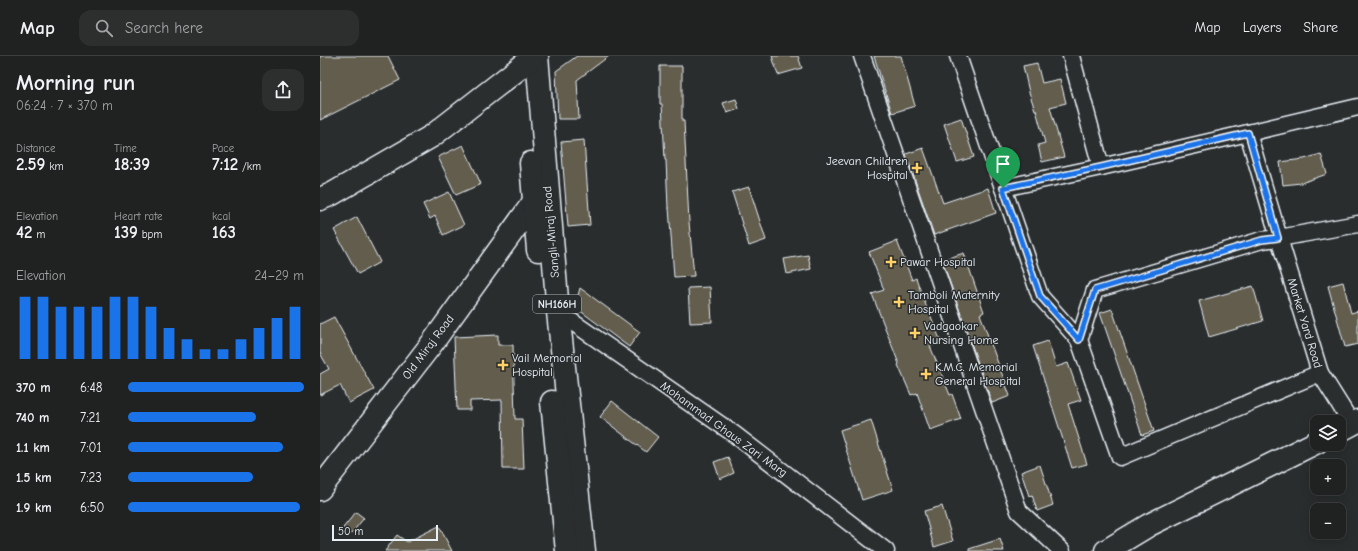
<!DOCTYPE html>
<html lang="en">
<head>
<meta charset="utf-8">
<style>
  :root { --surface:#202222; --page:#2d2f2f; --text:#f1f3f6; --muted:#a2a4a5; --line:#3d3f40; --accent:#1a73e8 }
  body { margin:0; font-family:"Comic Neue",sans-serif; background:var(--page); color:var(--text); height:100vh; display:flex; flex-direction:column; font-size:15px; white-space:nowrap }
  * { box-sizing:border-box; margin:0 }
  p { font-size:13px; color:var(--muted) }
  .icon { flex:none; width:22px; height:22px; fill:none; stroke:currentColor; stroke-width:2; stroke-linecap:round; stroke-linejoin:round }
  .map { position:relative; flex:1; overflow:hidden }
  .panel { display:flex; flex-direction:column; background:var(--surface); width:320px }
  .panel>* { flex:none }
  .tools { position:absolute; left:990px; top:359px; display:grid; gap:8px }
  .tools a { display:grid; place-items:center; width:36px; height:36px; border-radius:8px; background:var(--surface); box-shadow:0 2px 10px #0003,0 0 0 1px var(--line); font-size:20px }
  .scale { position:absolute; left:12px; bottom:10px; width:106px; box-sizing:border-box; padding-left:4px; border:2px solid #e8f1f8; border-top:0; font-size:11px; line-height:14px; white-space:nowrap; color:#e8f1f8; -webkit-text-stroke:3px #2a2d2e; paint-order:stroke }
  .pin { position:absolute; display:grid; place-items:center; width:34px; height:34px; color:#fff; margin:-41px -17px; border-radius:50% 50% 50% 0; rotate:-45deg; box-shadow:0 0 4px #0007 }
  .pin .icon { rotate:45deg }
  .round { display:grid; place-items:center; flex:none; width:42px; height:42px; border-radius:12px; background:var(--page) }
  .head { display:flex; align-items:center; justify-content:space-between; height:68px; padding:0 16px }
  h1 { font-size:22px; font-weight:800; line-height:30px }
  .metrics { display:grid; grid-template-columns:repeat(3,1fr); gap:6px; height:68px; padding:4px 16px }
  .metrics div { display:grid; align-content:center }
  .metrics b { font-size:17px; font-weight:800 }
  .metrics small { font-size:11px; font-weight:400 }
  .metrics p { font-size:11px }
  .chart { height:112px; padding:8px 16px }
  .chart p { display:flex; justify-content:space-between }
  .chart svg { width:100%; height:72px; margin-top:4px; stroke:var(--accent); stroke-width:6 }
  ul { padding:0 16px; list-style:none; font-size:13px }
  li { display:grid; grid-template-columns:64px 48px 1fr; align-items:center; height:30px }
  li i { height:10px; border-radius:5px; background:var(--accent) }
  header { display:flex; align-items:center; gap:24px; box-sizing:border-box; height:56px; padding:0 20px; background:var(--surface); border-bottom:1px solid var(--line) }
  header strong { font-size:19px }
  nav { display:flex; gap:22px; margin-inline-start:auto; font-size:14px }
  .search { width:280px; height:36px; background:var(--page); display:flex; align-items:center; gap:10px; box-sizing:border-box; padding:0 14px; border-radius:12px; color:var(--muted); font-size:15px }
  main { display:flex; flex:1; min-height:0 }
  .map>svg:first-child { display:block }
  .building { fill:#645d4d; stroke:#e8f1f8 }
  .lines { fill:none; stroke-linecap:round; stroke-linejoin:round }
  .street-casing { stroke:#e8f1f8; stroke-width:19 }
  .secondary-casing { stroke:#e8f1f8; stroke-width:25 }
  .primary-casing { stroke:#e8f1f8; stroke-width:25 }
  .highway-casing { stroke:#e8f1f8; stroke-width:25 }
  .street { stroke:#2a2d2e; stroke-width:16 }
  .secondary { stroke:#2a2d2e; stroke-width:22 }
  .primary { stroke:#2a2d2e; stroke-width:22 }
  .highway { stroke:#2a2d2e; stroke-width:22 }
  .route-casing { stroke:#fff; stroke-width:8 }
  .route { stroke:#1a73e8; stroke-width:5 }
  .poi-dot { fill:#ffd166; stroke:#2a2d2e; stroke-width:1.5 }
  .labels { text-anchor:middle; stroke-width:3; stroke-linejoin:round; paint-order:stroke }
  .shield { fill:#2a2d2e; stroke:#afb6bb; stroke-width:1 }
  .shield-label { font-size:11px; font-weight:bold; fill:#e8f1f8 }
  .poi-label { font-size:12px; fill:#e8f1f8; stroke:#2a2d2e; text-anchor:start }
  .street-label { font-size:12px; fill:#e8f1f8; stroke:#2a2d2e }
</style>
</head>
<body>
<header>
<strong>Map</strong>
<div class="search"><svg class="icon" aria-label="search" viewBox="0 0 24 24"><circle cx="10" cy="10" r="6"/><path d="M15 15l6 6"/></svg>Search here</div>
<nav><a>Map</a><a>Layers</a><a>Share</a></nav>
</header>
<main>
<section class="panel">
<div class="head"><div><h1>Morning run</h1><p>06:24 · 7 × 370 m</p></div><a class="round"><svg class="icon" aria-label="share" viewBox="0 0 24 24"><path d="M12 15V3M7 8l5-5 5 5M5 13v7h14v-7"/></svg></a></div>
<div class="metrics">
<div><p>Distance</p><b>2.59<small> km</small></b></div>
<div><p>Time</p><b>18:39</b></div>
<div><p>Pace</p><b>7:12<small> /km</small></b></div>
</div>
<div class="metrics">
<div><p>Elevation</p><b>42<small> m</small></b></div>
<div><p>Heart rate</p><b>139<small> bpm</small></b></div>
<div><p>kcal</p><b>163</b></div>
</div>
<div class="chart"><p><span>Elevation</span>24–29 m</p>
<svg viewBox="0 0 160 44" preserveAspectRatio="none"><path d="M5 44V6M15 44V6M25 44V12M35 44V12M45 44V12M55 44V6M65 44V6M75 44V12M85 44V25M95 44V32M105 44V38M115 44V38M125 44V32M135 44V25M145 44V19M155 44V12"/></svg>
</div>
<ul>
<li><b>370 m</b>6:48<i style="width:100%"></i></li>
<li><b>740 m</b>7:21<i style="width:73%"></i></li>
<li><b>1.1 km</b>7:01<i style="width:88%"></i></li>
<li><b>1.5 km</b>7:23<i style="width:71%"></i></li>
<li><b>1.9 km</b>6:50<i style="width:98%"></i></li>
</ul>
</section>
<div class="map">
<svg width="1038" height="495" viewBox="0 0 1038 495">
  <rect width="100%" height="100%" fill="#2a2d2e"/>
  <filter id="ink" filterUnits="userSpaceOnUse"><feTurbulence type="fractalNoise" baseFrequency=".025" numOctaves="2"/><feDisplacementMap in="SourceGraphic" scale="8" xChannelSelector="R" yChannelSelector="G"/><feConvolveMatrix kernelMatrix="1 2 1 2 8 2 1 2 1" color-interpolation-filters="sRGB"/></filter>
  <g filter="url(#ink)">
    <!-- building -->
    <g class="building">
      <polygon points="0,0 68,0 80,24 0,64"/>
      <polygon points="257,0 289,0 257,24 259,63 238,63 236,15"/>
      <polygon points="452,0 478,0 482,12 458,19"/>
      <polygon points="554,0 581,0 595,50 572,57"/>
      <polygon points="717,7 722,27 740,23 746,47 730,51 744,101 722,106 718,89 725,87 716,54 715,54 709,36 703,10"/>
      <polygon points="340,10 362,10 362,65 364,65 369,166 374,220 354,221 349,152 348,152 346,104 345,104 342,48 340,48"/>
      <polygon points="416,43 419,53 407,57 403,47"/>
      <polygon points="641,62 654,101 637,106 624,68"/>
      <polygon points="264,84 270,169 248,171 241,86"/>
      <polygon points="143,89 161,128 136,139 118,101"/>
      <polygon points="603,92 623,147 668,132 676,157 614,179 586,98"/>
      <polygon points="1001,98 1007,118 981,127 963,129 960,106 984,103"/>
      <polygon points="429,131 446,184 429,190 412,136"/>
      <polygon points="129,136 144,169 123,179 115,160 110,163 103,148"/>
      <polygon points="37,161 60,206 38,218 14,174"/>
      <polygon points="577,185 592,224 596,222 609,258 610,258 621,286 610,290 630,339 632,338 641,363 610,374 597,337 591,339 578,309 579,308 552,238 564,234 549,196"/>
      <polygon points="644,197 664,256 660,258 690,340 672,347 622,204"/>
      <polygon points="488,199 491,213 467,218 464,203"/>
      <polygon points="1023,226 1031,257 1038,255 1038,288 1025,291 1008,230"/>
      <polygon points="933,230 943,265 889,281 879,245"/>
      <polygon points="390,231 392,266 370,267 368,232"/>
      <polygon points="260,232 320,276 309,291 255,251"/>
      <polygon points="792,253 834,375 822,379 780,257"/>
      <polygon points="14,261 54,334 29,347 20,329 0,339 0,318 9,313 0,297 0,268"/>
      <polygon points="178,279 178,289 193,289 195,363 202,363 204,413 183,413 182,344 150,345 150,354 137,354 134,281"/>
      <polygon points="728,285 736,311 748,307 761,344 748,348 767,408 752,412 713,290"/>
      <polygon points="292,345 338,381 326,396 280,361"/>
      <polygon points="551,364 573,434 542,444 520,374"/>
      <polygon points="408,401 414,417 400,423 394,406"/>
      <polygon points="720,409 733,449 717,455 712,439 709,440 701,416"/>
      <polygon points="622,450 633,485 614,491 604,455"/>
      <polygon points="36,456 44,462 31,478 23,472"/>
      <polygon points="119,470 132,495 65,495 77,479 87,486"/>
      <polygon points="680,483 684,495 649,495 649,493"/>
    </g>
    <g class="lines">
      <!-- street casing -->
      <g class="street-casing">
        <g id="street">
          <polyline points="542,0 699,455 742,495"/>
          <polyline points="638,0 720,240 759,284 800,401 1000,317"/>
          <polyline points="751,0 781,111 928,77 959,182 1038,168"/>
          <polyline points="928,77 1038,51"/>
          <polyline points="683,132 781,111"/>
          <polyline points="238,256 414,378 566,495"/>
          <polyline points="759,284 775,234 942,184 959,182 1000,317 1032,368"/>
        </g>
      </g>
      <!-- secondary casing -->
      <g class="secondary-casing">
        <g id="secondary">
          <polyline points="1019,375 1038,365"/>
          <polyline points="786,495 829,469 997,386"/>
        </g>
      </g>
      <!-- primary casing -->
      <g class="primary-casing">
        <polyline id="primary" points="0,433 113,286 213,147"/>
      </g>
      <!-- highway casing -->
      <g class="highway-casing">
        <g id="highway">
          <polyline points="217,0 238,256 264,495"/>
          <polyline points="211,107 218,194"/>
          <polyline points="0,143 12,138 112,80 215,0"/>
          <polyline points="232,346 247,495"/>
        </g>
      </g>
      <!-- street -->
      <use href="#street" class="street"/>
      <!-- secondary -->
      <use href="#secondary" class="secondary"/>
      <!-- primary -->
      <use href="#primary" class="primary"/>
      <!-- highway -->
      <use href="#highway" class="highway"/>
    </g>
  </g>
  <g class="lines" filter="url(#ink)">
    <!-- route casing -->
    <g class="route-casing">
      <polygon id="route" points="928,77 958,182 942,184 775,234 759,284 720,240 683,132 781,111"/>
    </g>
    <!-- route -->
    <use href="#route" class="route"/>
  </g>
  <!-- markers -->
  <g class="poi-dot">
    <path d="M595 106h4v4h4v4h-4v4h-4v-4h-4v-4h4z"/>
    <path d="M569 200h4v4h4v4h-4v4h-4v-4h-4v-4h4z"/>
    <path d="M577 240h4v4h4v4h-4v4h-4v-4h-4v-4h4z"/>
    <path d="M593 271h4v4h4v4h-4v4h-4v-4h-4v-4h4z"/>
    <path d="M181 303h4v4h4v4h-4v4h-4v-4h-4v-4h4z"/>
    <path d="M604 312h4v4h4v4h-4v4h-4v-4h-4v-4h4z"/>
  </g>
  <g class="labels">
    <!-- shield labels -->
    <rect class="shield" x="213" y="239" width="48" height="18" rx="3"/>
    <g class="shield-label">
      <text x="237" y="252">NH166H</text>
    </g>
    <!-- poi labels -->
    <g class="poi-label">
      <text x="588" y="109" text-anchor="end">Jeevan Children<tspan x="588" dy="14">Hospital</tspan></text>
      <text x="580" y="210">Pawar Hospital</text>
      <text x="588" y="243">Tamboli Maternity<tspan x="588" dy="14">Hospital</tspan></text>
      <text x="604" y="274">Vadgaokar<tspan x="604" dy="14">Nursing Home</tspan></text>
      <text x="192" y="306">Vail Memorial<tspan x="192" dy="14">Hospital</tspan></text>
      <text x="615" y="315">K.M.C. Memorial<tspan x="615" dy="14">General Hospital</tspan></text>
    </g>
    <!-- street labels -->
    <g class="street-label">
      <text transform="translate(231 176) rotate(-95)" y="4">Sangli-Miraj Road</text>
      <text transform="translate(985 267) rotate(73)" y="4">Market Yard Road</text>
      <text transform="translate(108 291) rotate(-53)" y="4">Old Miraj Road</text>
      <text transform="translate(404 373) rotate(36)" y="4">Mohammad Ghaus Zari Marg</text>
    </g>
  </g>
</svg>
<div class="tools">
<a><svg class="icon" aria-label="layers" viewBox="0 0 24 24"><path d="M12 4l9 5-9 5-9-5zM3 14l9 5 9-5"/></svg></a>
<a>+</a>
<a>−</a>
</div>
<div class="scale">50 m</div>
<div class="pin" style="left:683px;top:132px;background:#1e9e55"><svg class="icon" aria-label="arrive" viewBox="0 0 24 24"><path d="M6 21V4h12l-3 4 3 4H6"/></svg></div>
</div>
</main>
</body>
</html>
